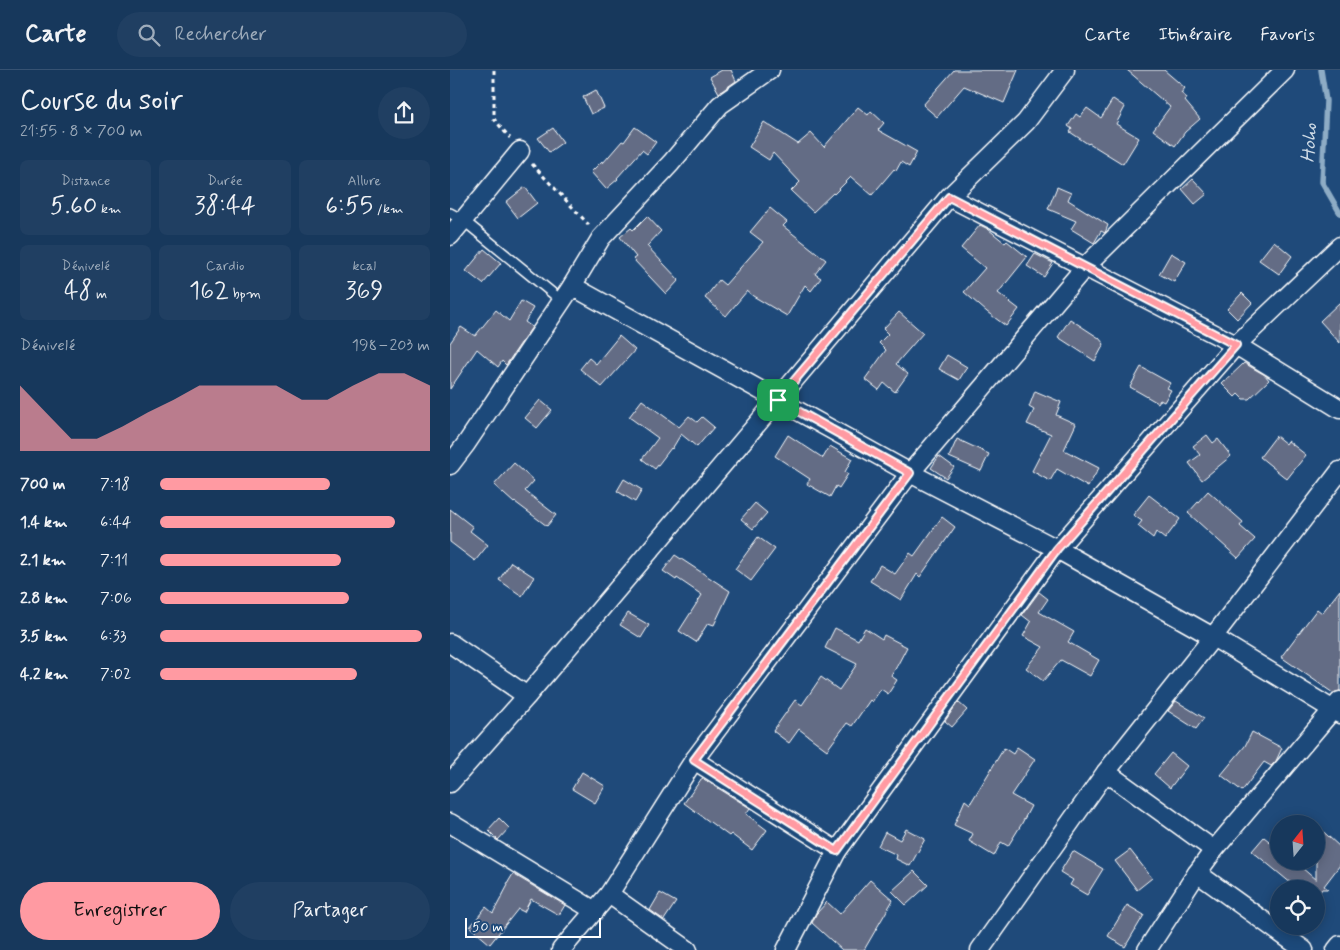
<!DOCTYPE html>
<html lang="fr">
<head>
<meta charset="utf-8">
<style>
  :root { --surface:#17385c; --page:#203f62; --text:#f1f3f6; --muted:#9eacbb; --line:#365272; --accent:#ff9aa2 }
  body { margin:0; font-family:Mynerve,sans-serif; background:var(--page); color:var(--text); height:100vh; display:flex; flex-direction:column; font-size:19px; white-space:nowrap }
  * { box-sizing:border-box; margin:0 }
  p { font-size:16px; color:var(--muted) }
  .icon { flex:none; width:28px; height:28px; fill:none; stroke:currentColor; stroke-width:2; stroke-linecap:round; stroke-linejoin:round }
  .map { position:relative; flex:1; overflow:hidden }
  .drawer { display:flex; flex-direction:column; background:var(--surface); width:450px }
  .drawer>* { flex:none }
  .needle { width:32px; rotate:17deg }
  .tools { position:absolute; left:820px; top:745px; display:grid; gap:10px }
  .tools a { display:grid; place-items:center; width:55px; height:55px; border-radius:50%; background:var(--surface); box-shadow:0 2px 12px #0003,0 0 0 1px var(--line); font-size:25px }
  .scale { position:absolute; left:15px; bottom:12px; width:136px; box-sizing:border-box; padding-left:5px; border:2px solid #fff; border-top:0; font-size:14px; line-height:18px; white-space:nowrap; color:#fff; -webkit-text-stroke:4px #1f4a7a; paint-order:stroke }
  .pin { position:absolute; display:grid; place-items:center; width:42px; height:42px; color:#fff; margin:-21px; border-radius:10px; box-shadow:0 2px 8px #0006 }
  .round { display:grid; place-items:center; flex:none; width:52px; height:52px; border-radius:26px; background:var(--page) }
  .overview { display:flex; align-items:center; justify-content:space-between; height:85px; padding:0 20px }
  h1 { font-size:28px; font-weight:600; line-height:38px }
  .figures { display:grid; grid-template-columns:repeat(3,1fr); gap:8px; height:85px; padding:5px 20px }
  .figures div { display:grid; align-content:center; border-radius:8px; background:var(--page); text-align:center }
  .figures b { font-size:25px; font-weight:600 }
  .figures small { font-size:14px; font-weight:400 }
  .figures p { font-size:14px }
  .chart { height:140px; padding:10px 20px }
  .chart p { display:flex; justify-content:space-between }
  .chart svg { width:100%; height:90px; margin-top:5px; fill:var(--accent); opacity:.7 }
  .action { display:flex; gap:10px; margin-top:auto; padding:10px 20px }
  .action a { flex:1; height:58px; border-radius:30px; background:var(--accent); color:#111; font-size:20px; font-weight:600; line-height:58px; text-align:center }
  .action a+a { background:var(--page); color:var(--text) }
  ul { padding:0 20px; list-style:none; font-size:16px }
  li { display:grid; grid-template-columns:80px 60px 1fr; align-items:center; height:38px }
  li i { height:12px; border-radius:6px; background:var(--accent) }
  header { display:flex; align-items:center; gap:30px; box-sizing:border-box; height:70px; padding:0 25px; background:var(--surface); border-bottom:1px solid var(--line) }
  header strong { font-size:24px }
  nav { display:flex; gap:28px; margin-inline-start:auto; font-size:18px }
  .search { width:350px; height:45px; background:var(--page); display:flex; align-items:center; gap:12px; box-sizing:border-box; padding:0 18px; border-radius:28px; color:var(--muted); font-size:19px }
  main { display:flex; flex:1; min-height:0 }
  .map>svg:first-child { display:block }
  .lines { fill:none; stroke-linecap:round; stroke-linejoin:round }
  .stream { stroke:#8eacc5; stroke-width:5.5 }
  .building { fill:#636c85; stroke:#fff }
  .service-casing { stroke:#fff; stroke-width:12 }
  .minor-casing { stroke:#fff; stroke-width:21 }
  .path { stroke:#fff; stroke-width:3; stroke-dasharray:4 4; stroke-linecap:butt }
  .service { stroke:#1f4a7a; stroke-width:9 }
  .minor { stroke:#1f4a7a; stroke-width:18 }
  .route-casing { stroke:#fff; stroke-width:10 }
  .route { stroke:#ff9aa2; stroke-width:6 }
  .labels { text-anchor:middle; stroke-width:4; stroke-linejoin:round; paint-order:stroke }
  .water-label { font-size:20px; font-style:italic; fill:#d0dce7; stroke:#1f4a7a }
</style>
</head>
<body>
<header>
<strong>Carte</strong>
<div class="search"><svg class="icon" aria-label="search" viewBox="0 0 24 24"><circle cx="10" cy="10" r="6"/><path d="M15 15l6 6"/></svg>Rechercher</div>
<nav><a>Carte</a><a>Itinéraire</a><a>Favoris</a></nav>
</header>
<main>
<section class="drawer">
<div class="overview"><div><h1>Course du soir</h1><p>21:55 · 8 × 700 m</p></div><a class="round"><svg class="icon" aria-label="share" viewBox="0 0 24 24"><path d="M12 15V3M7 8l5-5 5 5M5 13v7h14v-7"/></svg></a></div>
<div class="figures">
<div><p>Distance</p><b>5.60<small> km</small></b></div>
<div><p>Durée</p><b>38:44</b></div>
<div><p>Allure</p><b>6:55<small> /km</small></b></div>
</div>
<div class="figures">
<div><p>Dénivelé</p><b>48<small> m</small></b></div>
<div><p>Cardio</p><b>162<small> bpm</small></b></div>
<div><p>kcal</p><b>369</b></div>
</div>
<div class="chart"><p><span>Dénivelé</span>198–203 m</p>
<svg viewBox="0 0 160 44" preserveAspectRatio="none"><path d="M0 44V12L10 25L20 38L30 38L40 32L50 25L60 19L70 12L80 12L90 12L100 12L110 19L120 19L130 12L140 6L150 6L160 12V44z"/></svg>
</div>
<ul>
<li><b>700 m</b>7:18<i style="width:63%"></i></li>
<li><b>1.4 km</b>6:44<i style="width:87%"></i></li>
<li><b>2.1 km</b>7:11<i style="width:67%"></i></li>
<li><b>2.8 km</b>7:06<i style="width:70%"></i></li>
<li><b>3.5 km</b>6:33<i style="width:97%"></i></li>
<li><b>4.2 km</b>7:02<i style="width:73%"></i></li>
</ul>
<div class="action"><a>Enregistrer</a><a>Partager</a></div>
</section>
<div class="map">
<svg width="890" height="880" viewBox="0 0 890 880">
  <rect width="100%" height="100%" fill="#1f4a7a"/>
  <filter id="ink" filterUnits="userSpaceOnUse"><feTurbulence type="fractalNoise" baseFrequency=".02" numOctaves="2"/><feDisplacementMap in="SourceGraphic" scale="10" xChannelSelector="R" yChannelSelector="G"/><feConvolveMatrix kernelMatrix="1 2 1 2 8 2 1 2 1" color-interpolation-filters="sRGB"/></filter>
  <g filter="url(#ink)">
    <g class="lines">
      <!-- stream -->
      <polyline class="stream" points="871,0 876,31 872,112 890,143"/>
    </g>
    <!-- building -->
    <g class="building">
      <polygon points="272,0 281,0 286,11 269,23 260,7"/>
      <polygon points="504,0 568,0 554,33 514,16 487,47 473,35"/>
      <polygon points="677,0 714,0 735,18 731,23 737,28 735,31 750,49 735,62 725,76 703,60 720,37"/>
      <polygon points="146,20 154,38 141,44 133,27"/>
      <polygon points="663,29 675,37 666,54 689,68 673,94 639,73 638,74 620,62 622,59 618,56 626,44 630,47 637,38 651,48"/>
      <polygon points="408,37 418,45 421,41 434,53 428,60 467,82 459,97 451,92 446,101 444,99 422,125 401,107 384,124 383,123 363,142 341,121 350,112 323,83 319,90 299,77 314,52 348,74 361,63 374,77"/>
      <polygon points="185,57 206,72 197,84 192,80 167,108 168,109 156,119 141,102 152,91 153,93 172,71 174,72"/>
      <polygon points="103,58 113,72 99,82 88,68"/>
      <polygon points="743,109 757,124 745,134 732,119"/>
      <polygon points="75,117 87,133 68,148 56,132"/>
      <polygon points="607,117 621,123 618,130 658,155 655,163 651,161 644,173 621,159 626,151 598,139"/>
      <polygon points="320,138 337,152 333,156 376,190 365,204 371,208 361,221 355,215 337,246 303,226 297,221 276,246 255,228 269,210 275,215 313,172 300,162"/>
      <polygon points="197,146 211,161 197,176 229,210 216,224 183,189 186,187 170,167 181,158 183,160"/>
      <polygon points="530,155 538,159 555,173 557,171 577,187 548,223 569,239 556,256 537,242 514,222 535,198 511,178"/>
      <polygon points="824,171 842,186 829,204 809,190"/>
      <polygon points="34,179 51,193 33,214 16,201"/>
      <polygon points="721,183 736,192 724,212 709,204"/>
      <polygon points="585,184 603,193 594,207 577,196"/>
      <polygon points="792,223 802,233 787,249 777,239"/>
      <polygon points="71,231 83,238 75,252 82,257 56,295 52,291 48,297 27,279 0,319 0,273 11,257 25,266 46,240 59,251"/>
      <polygon points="890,232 890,273 870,251"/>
      <polygon points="449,242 473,263 446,294 458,304 445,322 434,313 429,320 415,309 436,280 429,273 438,264 433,259"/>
      <polygon points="620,249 649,268 654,274 645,291 608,267"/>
      <polygon points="169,266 185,280 152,317 130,299 139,288 146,294"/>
      <polygon points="497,285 517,297 509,310 489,299"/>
      <polygon points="794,293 815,305 819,310 799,329 793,329 788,324 785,327 772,314"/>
      <polygon points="691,297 720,313 717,318 721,320 714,332 710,330 708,333 680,317"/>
      <polygon points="585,321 611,332 606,345 626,354 614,380 649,398 638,417 607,399 600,411 582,401 601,364 577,354 584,340 579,337"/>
      <polygon points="90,330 102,340 87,358 75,348"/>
      <polygon points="192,330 229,357 239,346 247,352 252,347 264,357 247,377 231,364 222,379 221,378 205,399 192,389 208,368 179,347"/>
      <polygon points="338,365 373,388 380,376 402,389 395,402 398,404 389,418 386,416 380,427 357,414 360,409 325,386"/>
      <polygon points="757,365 763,373 768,369 781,386 752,410 739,393 750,385 743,376"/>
      <polygon points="826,366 836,374 838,371 856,385 837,409 810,387"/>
      <polygon points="507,369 539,384 531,401 499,387"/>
      <polygon points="489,386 504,397 496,408 481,398"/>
      <polygon points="64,393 84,411 75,421 106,445 97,456 65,432 64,433 44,415"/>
      <polygon points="174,409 192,420 185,432 167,421"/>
      <polygon points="758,421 793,452 790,456 805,469 788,488 738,443"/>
      <polygon points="699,425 730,449 715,469 706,462 703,468 688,456 692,451 683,445"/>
      <polygon points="305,433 317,443 303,459 291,449"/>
      <polygon points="0,439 23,457 20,461 38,475 25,491 0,472"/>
      <polygon points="492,447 505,457 470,507 467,504 451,530 420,511 430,495 445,504 460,483 464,486"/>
      <polygon points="308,467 325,479 301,511 285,499"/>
      <polygon points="225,485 280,521 264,555 258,553 246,572 229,561 252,525 227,508 226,510 213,501"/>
      <polygon points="61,492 84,507 72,526 49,510"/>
      <polygon points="890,520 890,621 883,623 831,587 867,539 872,543"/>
      <polygon points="589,522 598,529 589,542 624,562 618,572 649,590 640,606 611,590 593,611 576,598 593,577 573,566 581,552 572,545"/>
      <polygon points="178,543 199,555 191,568 170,555"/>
      <polygon points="385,558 408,570 415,558 432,569 434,565 457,577 447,596 441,606 447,610 438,624 431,619 422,632 420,630 402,656 397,653 377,680 349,659 339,673 323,661 345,630 352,635 371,607 389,620 407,594 375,578"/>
      <polygon points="726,631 754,648 746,659 718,641"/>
      <polygon points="508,632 517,640 502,657 495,651"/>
      <polygon points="802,662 832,678 826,691 821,696 814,692 792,721 771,705 795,676"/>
      <polygon points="567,677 585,689 561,725 581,736 571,755 558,776 551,772 544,786 519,771 523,764 504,755 515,730 520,734 554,678 563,684"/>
      <polygon points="721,683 737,696 720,718 704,704"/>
      <polygon points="132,702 155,716 145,733 122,719"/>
      <polygon points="252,708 300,738 296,744 317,760 302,780 281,764 279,766 234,733"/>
      <polygon points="49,748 59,758 48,770 38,760"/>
      <polygon points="866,755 890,777 890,795 874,816 878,819 872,819 866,827 866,819 848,819 802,781 814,767 829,779 829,791 844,791 866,810"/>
      <polygon points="456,759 475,769 460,796 446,789 447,785 428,776 435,762 450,770"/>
      <polygon points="680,780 702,808 687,820 665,791"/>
      <polygon points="623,781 653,799 637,825 620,815 623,810 610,802"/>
      <polygon points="464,801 478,815 456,835 442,821"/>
      <polygon points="63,804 115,835 109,845 81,829 74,842 68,839 40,874 20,857 36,837 43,843 58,815 57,814"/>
      <polygon points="420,810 443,830 414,880 392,880 362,853 366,844 377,832 390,844"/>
      <polygon points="210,823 226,832 214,850 200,840"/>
      <polygon points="677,835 694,845 675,877 658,866"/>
    </g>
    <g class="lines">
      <!-- service casing -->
      <g class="service-casing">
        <polyline id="service" points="0,143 13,150 112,231"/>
      </g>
      <!-- minor casing -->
      <g class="minor-casing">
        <g id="minor">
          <polyline points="499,127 786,275 890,339"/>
          <polyline points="0,166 70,81"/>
          <polyline points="122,216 460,403 607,479 763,567 890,644"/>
          <polyline points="0,395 16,374 122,216 151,168 221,93 270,35 320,0"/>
          <polyline points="0,573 77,626"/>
          <polyline points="244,690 387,781"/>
          <polyline points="656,702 764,780"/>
          <polyline points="0,713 77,626 499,127 576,52 615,0"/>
          <polyline points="0,753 145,841"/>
          <polyline points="747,803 854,880"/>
          <polyline points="159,824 238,880"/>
          <polyline points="111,880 159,824 244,690 460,403 635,197 835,0"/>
          <polyline points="336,880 387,781 607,479 786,275 890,176"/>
          <polyline points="530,880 656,702 763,567 890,401"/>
          <polyline points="697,880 747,803 764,780 890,631"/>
          <polyline points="886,880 890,875"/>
        </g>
      </g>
      <!-- path -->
      <g class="path">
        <polyline points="44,0 44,49 60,68"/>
        <polyline points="82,94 139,155"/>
      </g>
      <!-- service -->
      <use href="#service" class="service"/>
      <!-- minor -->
      <use href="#minor" class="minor"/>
    </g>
  </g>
  <g class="lines" filter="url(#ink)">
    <!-- route casing -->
    <g class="route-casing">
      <polygon id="route" points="499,127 786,275 607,479 387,781 244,690 460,403 328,330"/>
    </g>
    <!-- route -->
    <use href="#route" class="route"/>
  </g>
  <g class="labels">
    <!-- water labels -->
    <g class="water-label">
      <text transform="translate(858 73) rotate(-87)" y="7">Hoho</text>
    </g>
  </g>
</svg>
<div class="tools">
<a><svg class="needle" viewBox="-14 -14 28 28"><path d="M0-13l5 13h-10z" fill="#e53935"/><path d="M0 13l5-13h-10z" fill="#9eacbb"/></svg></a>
<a><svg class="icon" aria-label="locate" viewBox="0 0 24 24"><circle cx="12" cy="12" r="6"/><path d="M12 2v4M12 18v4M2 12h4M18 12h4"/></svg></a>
</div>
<div class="scale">50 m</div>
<div class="pin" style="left:328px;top:330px;background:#1e9e55"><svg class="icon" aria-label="arrive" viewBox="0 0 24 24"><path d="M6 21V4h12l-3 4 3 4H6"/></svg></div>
</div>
</main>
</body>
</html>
